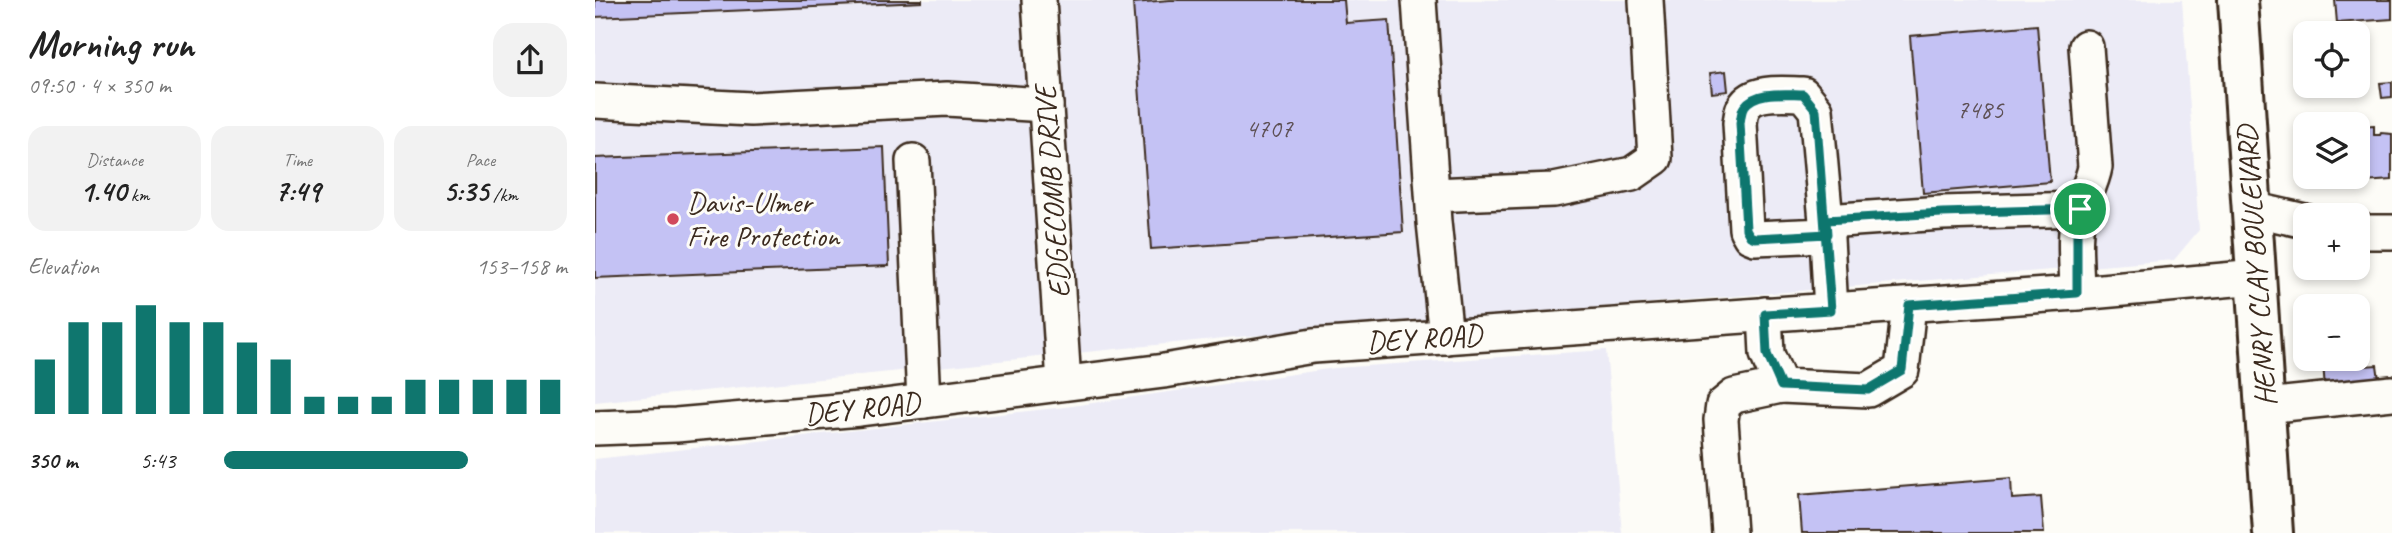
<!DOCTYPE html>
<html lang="en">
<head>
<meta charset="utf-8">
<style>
  :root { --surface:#fff; --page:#f2f2f2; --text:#222; --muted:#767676; --accent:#0f766e }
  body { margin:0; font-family:Caveat,sans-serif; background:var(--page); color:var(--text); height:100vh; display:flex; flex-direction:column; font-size:26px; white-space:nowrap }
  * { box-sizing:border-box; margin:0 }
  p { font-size:23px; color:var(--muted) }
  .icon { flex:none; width:38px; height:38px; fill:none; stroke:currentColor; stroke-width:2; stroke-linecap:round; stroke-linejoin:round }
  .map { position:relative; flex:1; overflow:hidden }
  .sheet { display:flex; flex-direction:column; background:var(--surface); width:595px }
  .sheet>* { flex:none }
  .controls { position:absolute; left:1698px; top:21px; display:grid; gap:14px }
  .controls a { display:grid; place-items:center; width:77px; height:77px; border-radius:14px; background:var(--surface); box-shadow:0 4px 10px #0003; font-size:35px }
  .pin { position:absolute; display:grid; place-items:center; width:60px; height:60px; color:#fff; margin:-30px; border:4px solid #fff; border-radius:50%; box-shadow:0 2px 7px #0007 }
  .round { display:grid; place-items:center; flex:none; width:74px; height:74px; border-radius:21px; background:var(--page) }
  .head { display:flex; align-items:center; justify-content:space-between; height:119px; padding:0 28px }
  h1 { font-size:38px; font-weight:700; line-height:52px }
  .figures { display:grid; grid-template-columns:repeat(3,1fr); gap:10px; height:119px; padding:7px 28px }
  .figures div { display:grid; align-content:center; border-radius:18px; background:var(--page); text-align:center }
  .figures b { font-size:30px; font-weight:700 }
  .figures small { font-size:19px; font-weight:400 }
  .figures p { font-size:19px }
  .chart { height:196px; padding:14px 28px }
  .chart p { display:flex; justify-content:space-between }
  .chart svg { width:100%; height:126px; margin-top:7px; stroke:var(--accent); stroke-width:6 }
  ul { padding:0 28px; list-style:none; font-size:23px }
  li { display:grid; grid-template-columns:112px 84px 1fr; align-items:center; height:52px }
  li i { height:18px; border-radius:9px; background:var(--accent) }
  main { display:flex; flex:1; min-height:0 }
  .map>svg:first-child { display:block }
  .built { fill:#ecebf6 }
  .building { fill:#c4c2f4; stroke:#3b2a1e; stroke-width:2 }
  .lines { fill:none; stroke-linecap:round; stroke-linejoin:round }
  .minor-casing { stroke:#3b2a1e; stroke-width:38 }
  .major-casing { stroke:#3b2a1e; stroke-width:44 }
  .minor { stroke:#fdfcf7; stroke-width:33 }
  .major { stroke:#fdfcf7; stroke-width:38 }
  .route-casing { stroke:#fff; stroke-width:14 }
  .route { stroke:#0f766e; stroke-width:9 }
  .poi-dot { fill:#d1495b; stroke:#fdfcf7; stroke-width:2.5 }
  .labels { text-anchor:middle; stroke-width:6; stroke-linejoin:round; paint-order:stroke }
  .number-label { font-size:26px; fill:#5d5054 }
  .street-label { font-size:30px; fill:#3b2a1e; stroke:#fdfcf7 }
  .poi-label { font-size:30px; fill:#3b2a1e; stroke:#fdfcf7; text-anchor:start }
</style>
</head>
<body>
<main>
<section class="sheet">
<div class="head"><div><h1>Morning run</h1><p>09:50 · 4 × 350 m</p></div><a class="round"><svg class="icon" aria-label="share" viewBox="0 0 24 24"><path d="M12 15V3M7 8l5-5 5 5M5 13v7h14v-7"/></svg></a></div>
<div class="figures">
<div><p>Distance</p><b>1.40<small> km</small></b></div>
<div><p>Time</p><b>7:49</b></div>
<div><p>Pace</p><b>5:35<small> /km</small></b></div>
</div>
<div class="chart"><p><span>Elevation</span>153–158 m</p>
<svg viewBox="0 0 160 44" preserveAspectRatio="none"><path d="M5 44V25M15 44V12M25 44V12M35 44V6M45 44V12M55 44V12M65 44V19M75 44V25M85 44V38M95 44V38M105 44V38M115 44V32M125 44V32M135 44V32M145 44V32M155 44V32"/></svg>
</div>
<ul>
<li><b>350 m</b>5:43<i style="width:71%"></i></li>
</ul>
</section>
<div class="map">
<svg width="1797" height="533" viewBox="0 0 1797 533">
  <rect width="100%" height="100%" fill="#fdfcf7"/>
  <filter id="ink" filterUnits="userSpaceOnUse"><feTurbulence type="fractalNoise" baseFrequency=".0143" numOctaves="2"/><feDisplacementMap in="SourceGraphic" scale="14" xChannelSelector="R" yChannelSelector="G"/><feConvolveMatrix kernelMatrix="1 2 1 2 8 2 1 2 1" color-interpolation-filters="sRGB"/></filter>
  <g filter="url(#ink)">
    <!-- built -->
    <g class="built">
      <polygon points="0,0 1587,0 1604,230 1579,260 629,338 0,402"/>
      <polygon points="1011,350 1027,533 0,533 0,459 470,407 740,368"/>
    </g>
    <!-- building -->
    <g class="building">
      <polygon points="0,0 327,0 327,2 0,17"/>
      <polygon points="575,0 749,0 751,23 794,20 808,232 556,249 538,3"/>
      <polygon points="1740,0 1797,0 1797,19 1742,23"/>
      <polygon points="1442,25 1455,182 1328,193 1315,36"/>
      <polygon points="1131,71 1133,91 1117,93 1115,73"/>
      <polygon points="1797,82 1797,97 1787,98 1785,83"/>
      <polygon points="1779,126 1779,135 1785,135 1786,133 1797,134 1797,180 1769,182 1767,148 1762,149 1762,127"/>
      <polygon points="289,147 294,266 0,278 0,158"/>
      <polygon points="1769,359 1770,366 1782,365 1784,379 1730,388 1728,363"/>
      <polygon points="1416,478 1417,499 1446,497 1449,533 1207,533 1204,495"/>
    </g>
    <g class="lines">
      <!-- minor casing -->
      <g class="minor-casing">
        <g id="minor">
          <polyline points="444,0 469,383"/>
          <polyline points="824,0 839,222 851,337"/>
          <polyline points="0,101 156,109 352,99 451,105"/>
          <polyline points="318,161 329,401"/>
          <polyline points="838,195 959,190 1037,174 1060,158 1051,0"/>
          <polyline points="1657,209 1710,221"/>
          <polyline points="1231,221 1347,213 1485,209"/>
          <polyline points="1762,232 1797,232"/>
          <path d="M1232,235L1160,238L1155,236L1151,229L1145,123C1146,118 1146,111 1149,107C1159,89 1191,94 1208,94L1221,110L1231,221L1236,310"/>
          <path d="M1482,293C1482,267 1477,234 1485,209C1490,194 1497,183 1500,167L1491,47"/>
          <polyline points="1170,314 1172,354 1186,386 1273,390 1307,370 1314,305"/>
          <polyline points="1670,406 1797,393"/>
          <polyline points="0,428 81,425 265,409 569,371 718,346 1495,292 1662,277"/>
          <polyline points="1134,533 1126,420 1128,405 1139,396 1186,386"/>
        </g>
      </g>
      <!-- major casing -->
      <g class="major-casing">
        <polyline id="major" points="1643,0 1678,533"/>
      </g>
      <!-- minor -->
      <use href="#minor" class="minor"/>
      <!-- major -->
      <use href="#major" class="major"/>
    </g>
  </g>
  <g class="lines" filter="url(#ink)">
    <!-- route casing -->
    <g class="route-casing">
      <path id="route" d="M1485,209L1347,213L1231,220L1232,234L1160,238L1155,236L1151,229L1145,123C1146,118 1146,111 1149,107C1160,90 1191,94 1208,94L1221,110L1236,310L1170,314L1172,354L1186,386L1273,390L1307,370L1314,305L1482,293V224L1485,209"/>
    </g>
    <!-- route -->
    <use href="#route" class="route"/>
  </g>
  <!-- markers -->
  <circle class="poi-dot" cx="78" cy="219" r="7"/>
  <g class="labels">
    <!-- number labels -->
    <g class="number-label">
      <text x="1385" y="118">7485</text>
      <text x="674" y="137">4707</text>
    </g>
    <!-- street labels -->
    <g class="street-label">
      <text transform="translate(457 192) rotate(-94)" y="10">EDGECOMB DRIVE</text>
      <text transform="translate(1661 266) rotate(-94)" y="10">HENRY CLAY BOULEVARD</text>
      <text transform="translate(829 338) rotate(-4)" y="10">DEY ROAD</text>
      <text transform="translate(267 408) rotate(-6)" y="10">DEY ROAD</text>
    </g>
    <!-- poi labels -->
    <g class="poi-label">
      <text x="92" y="212">Davis-Ulmer<tspan x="92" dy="34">Fire Protection</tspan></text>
    </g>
  </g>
</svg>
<div class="controls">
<a><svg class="icon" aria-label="locate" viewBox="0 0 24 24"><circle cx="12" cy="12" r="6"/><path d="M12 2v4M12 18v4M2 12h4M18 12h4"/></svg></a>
<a><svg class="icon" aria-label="layers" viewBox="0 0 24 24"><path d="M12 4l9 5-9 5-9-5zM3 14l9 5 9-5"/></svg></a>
<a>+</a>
<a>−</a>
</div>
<div class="pin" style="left:1485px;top:209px;background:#1e9e55"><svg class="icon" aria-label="arrive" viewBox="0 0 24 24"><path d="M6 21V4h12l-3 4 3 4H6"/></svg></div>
</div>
</main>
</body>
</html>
